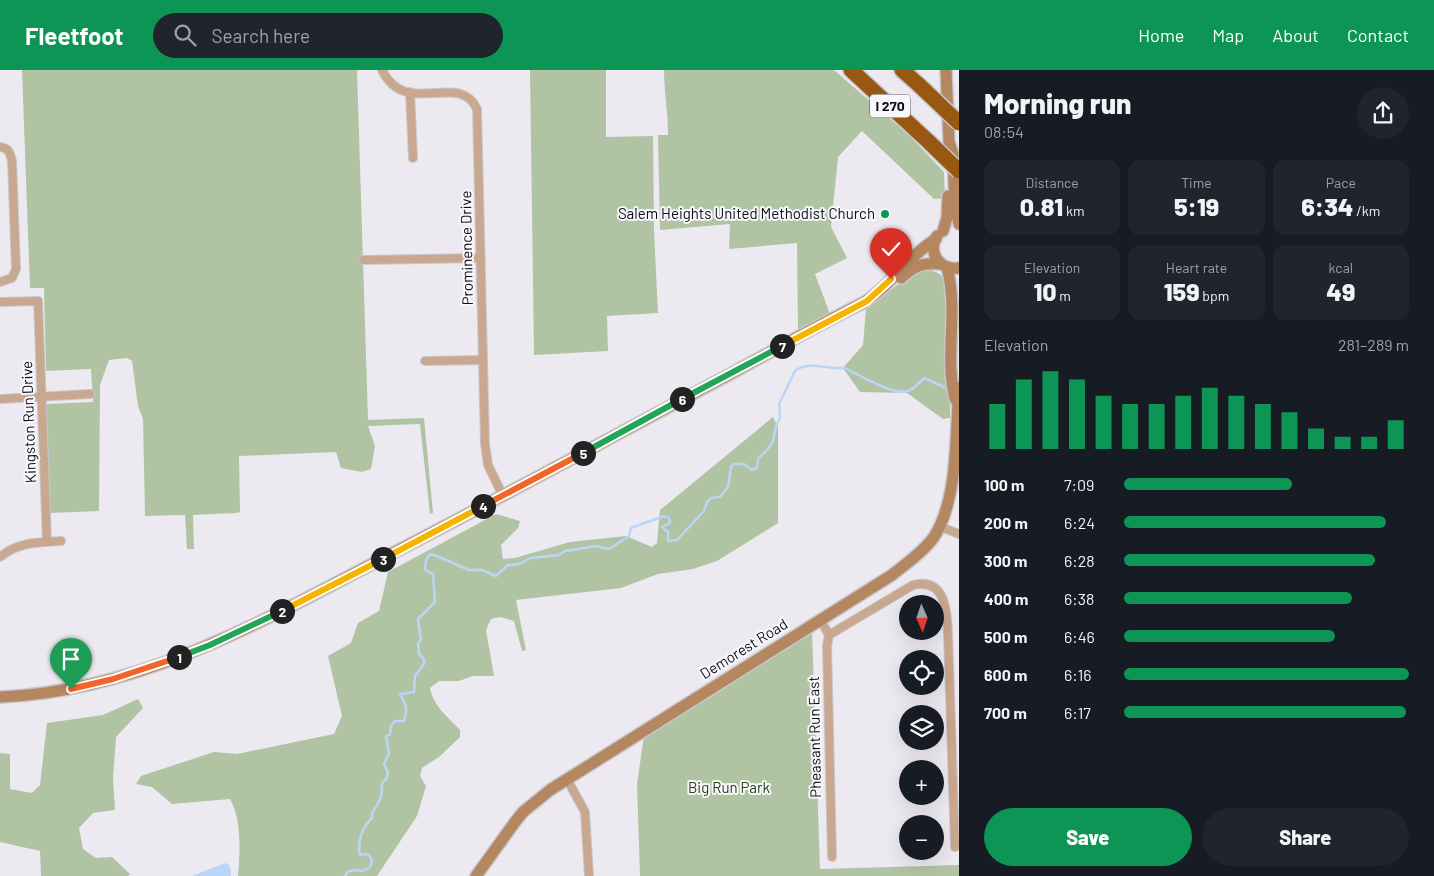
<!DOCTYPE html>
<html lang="en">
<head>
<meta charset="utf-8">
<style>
  :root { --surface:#171b24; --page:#20242c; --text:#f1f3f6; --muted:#9ea1a6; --accent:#0c9554 }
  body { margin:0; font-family:Barlow,sans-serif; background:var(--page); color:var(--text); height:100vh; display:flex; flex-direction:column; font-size:19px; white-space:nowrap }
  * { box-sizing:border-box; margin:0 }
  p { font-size:16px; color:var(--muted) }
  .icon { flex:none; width:28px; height:28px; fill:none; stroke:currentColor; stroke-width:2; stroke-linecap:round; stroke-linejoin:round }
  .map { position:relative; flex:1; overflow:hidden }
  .panel { display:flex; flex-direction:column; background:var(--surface); width:475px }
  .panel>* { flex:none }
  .needle { width:32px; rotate:177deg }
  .fabs { position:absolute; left:899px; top:525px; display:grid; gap:10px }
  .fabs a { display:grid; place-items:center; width:45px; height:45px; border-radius:50%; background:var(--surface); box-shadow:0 5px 20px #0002; font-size:25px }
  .pin { position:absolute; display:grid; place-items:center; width:42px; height:42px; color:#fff; margin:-51px -21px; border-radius:50% 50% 50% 0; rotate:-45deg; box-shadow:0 0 5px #0007 }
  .pin .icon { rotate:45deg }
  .km { position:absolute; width:25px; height:25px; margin:-12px; border-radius:50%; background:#222; color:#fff; font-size:14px; line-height:25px; text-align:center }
  .round { display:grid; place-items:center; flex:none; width:52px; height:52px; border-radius:26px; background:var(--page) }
  .headline { display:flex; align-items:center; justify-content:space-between; height:85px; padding:0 25px }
  h1 { font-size:28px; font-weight:800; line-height:38px }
  .metrics { display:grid; grid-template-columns:repeat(3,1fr); gap:8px; height:85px; padding:5px 25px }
  .metrics div { display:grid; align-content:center; border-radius:12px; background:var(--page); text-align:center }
  .metrics b { font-size:25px; font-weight:800 }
  .metrics small { font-size:14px; font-weight:400 }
  .metrics p { font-size:14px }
  .chart { height:140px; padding:10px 25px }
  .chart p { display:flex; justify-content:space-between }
  .chart svg { width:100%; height:90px; margin-top:5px; stroke:var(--accent); stroke-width:6 }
  .button { display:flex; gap:10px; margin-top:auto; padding:10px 25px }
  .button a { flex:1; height:58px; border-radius:30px; background:var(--accent); color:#fff; font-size:20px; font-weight:800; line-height:58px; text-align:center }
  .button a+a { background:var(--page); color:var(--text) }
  ul { padding:0 25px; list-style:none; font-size:16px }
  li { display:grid; grid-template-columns:80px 60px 1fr; align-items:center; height:38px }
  li i { height:12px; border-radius:6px; background:var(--accent) }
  header { display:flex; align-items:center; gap:30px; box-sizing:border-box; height:70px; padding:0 25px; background:var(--accent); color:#fff }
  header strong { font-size:24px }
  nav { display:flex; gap:28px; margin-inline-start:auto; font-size:18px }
  .search { width:350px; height:45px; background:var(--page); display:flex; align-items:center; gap:12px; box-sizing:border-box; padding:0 18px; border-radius:28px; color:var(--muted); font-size:19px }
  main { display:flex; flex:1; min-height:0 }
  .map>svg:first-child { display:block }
  .green { fill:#b0c4a4 }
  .water { fill:#bbd5f7 }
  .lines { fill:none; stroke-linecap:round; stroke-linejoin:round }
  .stream { stroke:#bbd5f7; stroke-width:2.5 }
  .street-casing { stroke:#c8c7cc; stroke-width:10 }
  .secondary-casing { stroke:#c8c7cc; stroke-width:14 }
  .highway-casing { stroke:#c8c7cc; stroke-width:18 }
  .street { stroke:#c8a88e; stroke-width:8 }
  .secondary { stroke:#b58760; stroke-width:11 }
  .highway { stroke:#995812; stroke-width:15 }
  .highway-bridge-casing { stroke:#c8c7cc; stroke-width:18; stroke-linecap:butt }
  .highway-bridge { stroke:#995812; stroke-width:15 }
  .split-1-casing { stroke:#fff; stroke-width:10 }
  .split-2-casing { stroke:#fff; stroke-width:10 }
  .split-3-casing { stroke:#fff; stroke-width:10 }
  .split-4-casing { stroke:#fff; stroke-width:10 }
  .split-5-casing { stroke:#fff; stroke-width:10 }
  .split-6-casing { stroke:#fff; stroke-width:10 }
  .split-7-casing { stroke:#fff; stroke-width:10 }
  .split-8-casing { stroke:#fff; stroke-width:10 }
  .split-1 { stroke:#f0652b; stroke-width:6 }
  .split-2 { stroke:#22a559; stroke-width:6 }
  .split-3 { stroke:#f5b400; stroke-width:6 }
  .split-4 { stroke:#f5b400; stroke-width:6 }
  .split-5 { stroke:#f0652b; stroke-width:6 }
  .split-6 { stroke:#22a559; stroke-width:6 }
  .split-7 { stroke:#22a559; stroke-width:6 }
  .split-8 { stroke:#f5b400; stroke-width:6 }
  .poi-dot { fill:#0c9554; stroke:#f9f7fe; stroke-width:2 }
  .labels { text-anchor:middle; stroke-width:4; stroke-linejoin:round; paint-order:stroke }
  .shield { fill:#f9f7fe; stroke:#545357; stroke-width:1 }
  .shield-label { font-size:14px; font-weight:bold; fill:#0e0d0f }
  .poi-label { font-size:15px; fill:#0e0d0f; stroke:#f9f7fe; text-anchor:end }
  .street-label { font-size:15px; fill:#0e0d0f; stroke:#f9f7fe }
  .park-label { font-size:15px; fill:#26430f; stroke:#f9f7fe }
</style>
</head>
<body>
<header>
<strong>Fleetfoot</strong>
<div class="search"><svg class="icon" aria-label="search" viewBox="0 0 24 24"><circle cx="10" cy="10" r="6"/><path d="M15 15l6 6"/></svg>Search here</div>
<nav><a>Home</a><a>Map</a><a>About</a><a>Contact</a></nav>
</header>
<main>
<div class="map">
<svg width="959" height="806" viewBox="0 0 959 806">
  <rect width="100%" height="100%" fill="#eceaf0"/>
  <!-- green -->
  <g class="green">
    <polygon points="22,0 357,0 368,350 424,348 433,443 430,444 420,354 368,356 375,376 371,399 362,402 341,398 336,382 239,386 240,442 236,443 193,445 194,479 187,479 185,445 145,446 143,349 138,336 132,291 127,288 109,290 100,315 99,441 50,443 46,334 93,332 91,299 46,301 44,218 30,218"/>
    <polygon points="530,0 606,0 606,67 653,66 654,160 658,243 607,246 608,281 534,285"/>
    <path d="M664,0H834L910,66L944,102L945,128L934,129L862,61L838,87L831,157L847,188L815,204L830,244L798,262L797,173L729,179L730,154L660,160L658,65H668C668,43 664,22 664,0Z"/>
    <path d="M922,200C939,201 942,203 950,219V348L943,349L907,323L860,322L843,298L863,275L866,238C885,226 901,209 922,200Z"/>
    <path d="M773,347L778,357V453L717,491L693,499L658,504L621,518L516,530L526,580L522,581L514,551L500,547L491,549L486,560L494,606H473L459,611H439L430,618C433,636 448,647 460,660V667L439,687L422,698L420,706L426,716L417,746L377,806H238C240,782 242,750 230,729L172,734L152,717L136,714L141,706L214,682L237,684L334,664L342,646L328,586L351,573L358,553L379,541L388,502L496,444L520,451L518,458L501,475L503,489L515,488L570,472L626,466L652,477L657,473L660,440Z"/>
    <polygon points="812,561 820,799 959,795 959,806 640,806 637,714 644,666"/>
    <polygon points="138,629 143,638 116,667 113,708 115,740 93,743 79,758 83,779 96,788 112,787 130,804 128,806 41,806 40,781 0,772 0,683 10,684 10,719 32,723 40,715 47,653 103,645"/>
  </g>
  <!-- water -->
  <polygon class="water" points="225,793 229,795 231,800 231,806 192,806"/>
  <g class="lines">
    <!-- stream -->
    <path class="stream" d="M345,806L347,802L354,800L362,801L370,797L372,791L369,785L364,784L360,785C357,772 362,757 372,748C372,740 374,740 378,733C382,727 382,720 382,713L387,708L388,702L384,694L389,683L386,666L390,665L391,656L395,651H404C408,639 406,635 400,624L414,622L415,606L424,594V589L419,584L418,574L421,570L418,549L435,532L433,504L425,500L426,490L430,484L437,486L469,500H482L496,506L508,495L519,494L531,488L559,485L565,481L596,476L609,479L629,466L631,458L664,446L669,448L670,453L662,457L668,462V471L677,470L704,441L707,432L711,428L720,427L728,417L731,397L734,394H744L752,400L757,398L758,389L768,379L773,371L776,356L780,348L779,334L795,301C808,290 829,300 845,298C859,305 894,326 908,321C915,318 919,313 924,308L944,317"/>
    <!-- street casing -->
    <g class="street-casing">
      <g id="street">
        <path d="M382,0C406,49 459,0 477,39L485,374L488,395L503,426"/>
        <polyline points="410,22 413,88"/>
        <path d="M0,77C9,78 10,83 12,91L16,199L12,208L0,212"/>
        <polyline points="363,190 481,188"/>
        <polyline points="0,232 38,231 47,472"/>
        <polyline points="425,291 483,290"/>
        <polyline points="0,329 90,324"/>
        <polyline points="941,457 959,464"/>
        <path d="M0,487C18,472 38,472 61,471"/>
        <polyline points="820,549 829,565 827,576 832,787"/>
        <path d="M829,565L913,515C946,507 947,542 948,564L955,777"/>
        <polyline points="567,709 585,742 589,806"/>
      </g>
    </g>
    <!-- secondary casing -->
    <g class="secondary-casing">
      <g id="secondary">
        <polyline points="946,0 949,72 953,84 955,137 959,154"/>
        <polyline points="943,161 947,148 948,126"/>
        <path d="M937,166C927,183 940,201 959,198"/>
        <path d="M947,197C959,244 944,284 955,329"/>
        <path d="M901,208C916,195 921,193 941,194"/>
        <path d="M0,627C143,621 269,548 393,483C508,424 621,362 736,301C778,278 820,254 863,233C891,216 908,186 936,169"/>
        <path d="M476,806L515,752L523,742L550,720L892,505C907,493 923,482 934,467C959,427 955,364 959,318"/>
      </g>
    </g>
    <!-- highway casing -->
    <g class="highway-casing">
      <g id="highway">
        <polyline points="851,0 929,72"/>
        <polyline points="902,0 919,15"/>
      </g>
    </g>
    <!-- street -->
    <use href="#street" class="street"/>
    <!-- secondary -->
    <use href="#secondary" class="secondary"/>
    <!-- highway -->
    <use href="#highway" class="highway"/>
    <!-- highway-bridge casing -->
    <g class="highway-bridge-casing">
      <g id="highway-bridge">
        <polyline points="919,15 959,53"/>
        <polyline points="929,72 959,101"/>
      </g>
    </g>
    <!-- highway-bridge -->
    <use href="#highway-bridge" class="highway-bridge"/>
  </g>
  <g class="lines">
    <!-- split-1 casing -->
    <g class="split-1-casing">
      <polyline id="split-1" points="71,619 113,609 179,587"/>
    </g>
    <!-- split-2 casing -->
    <g class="split-2-casing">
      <polyline id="split-2" points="179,587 210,575 282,541"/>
    </g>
    <!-- split-3 casing -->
    <g class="split-3-casing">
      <polyline id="split-3" points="282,541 383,489"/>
    </g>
    <!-- split-4 casing -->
    <g class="split-4-casing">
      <polyline id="split-4" points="383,489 483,436"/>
    </g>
    <!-- split-5 casing -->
    <g class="split-5-casing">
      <polyline id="split-5" points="483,436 583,383"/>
    </g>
    <!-- split-6 casing -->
    <g class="split-6-casing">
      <polyline id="split-6" points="583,383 682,329"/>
    </g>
    <!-- split-7 casing -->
    <g class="split-7-casing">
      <polyline id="split-7" points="682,329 782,276"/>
    </g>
    <!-- split-8 casing -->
    <g class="split-8-casing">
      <polyline id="split-8" points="782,276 867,231 891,209"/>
    </g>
    <!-- split-1 -->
    <use href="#split-1" class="split-1"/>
    <!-- split-2 -->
    <use href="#split-2" class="split-2"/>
    <!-- split-3 -->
    <use href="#split-3" class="split-3"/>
    <!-- split-4 -->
    <use href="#split-4" class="split-4"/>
    <!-- split-5 -->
    <use href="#split-5" class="split-5"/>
    <!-- split-6 -->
    <use href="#split-6" class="split-6"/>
    <!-- split-7 -->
    <use href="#split-7" class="split-7"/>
    <!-- split-8 -->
    <use href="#split-8" class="split-8"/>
  </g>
  <!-- markers -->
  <circle class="poi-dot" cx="885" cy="144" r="5"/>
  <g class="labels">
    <!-- shield labels -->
    <rect class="shield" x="870" y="24.5" width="40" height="23" rx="4"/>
    <g class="shield-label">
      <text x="890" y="41">I 270</text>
    </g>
    <!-- poi labels -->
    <g class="poi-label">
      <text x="875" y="149">Salem Heights United Methodist Church</text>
    </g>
    <!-- street labels -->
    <g class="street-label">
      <text transform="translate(467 178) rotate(-91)" y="5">Prominence Drive</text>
      <text transform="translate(29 352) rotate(-92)" y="5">Kingston Run Drive</text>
      <text transform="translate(744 579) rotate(-32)" y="5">Demorest Road</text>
      <text transform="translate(815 667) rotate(-91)" y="5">Pheasant Run East</text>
    </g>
    <!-- park labels -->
    <g class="park-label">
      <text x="729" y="723">Big Run Park</text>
    </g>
  </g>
</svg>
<div class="fabs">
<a><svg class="needle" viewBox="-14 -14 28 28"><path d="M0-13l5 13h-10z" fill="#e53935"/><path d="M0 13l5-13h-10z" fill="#9ea1a6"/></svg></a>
<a><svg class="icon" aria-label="locate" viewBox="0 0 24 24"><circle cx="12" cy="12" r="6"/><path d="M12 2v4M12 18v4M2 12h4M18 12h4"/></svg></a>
<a><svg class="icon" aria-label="layers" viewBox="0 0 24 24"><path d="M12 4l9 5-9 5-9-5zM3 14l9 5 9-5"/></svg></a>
<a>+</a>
<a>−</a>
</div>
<div class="pin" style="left:71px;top:619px;background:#1e9e55"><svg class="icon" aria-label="arrive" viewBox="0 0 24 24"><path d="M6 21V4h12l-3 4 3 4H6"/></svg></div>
<div class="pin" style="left:891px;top:209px;background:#d93025"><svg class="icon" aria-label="check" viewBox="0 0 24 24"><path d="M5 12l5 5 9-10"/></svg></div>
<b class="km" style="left:179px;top:587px">1</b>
<b class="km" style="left:282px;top:541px">2</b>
<b class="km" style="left:383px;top:489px">3</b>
<b class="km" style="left:483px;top:436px">4</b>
<b class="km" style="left:583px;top:383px">5</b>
<b class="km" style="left:682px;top:329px">6</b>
<b class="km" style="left:782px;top:276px">7</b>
</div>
<section class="panel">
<div class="headline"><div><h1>Morning run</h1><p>08:54</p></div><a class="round"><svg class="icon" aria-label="share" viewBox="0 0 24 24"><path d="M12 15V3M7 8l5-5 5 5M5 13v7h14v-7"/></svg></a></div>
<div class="metrics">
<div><p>Distance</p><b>0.81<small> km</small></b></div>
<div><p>Time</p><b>5:19</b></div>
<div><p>Pace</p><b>6:34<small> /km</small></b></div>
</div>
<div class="metrics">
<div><p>Elevation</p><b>10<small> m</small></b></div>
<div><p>Heart rate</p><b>159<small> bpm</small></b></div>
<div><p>kcal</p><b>49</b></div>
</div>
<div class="chart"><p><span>Elevation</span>281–289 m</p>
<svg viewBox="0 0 160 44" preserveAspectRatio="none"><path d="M5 44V22M15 44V10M25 44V6M35 44V10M45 44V18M55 44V22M65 44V22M75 44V18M85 44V14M95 44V18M105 44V22M115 44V26M125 44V34M135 44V38M145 44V38M155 44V30"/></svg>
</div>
<ul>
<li><b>100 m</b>7:09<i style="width:59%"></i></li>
<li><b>200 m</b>6:24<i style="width:92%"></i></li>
<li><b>300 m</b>6:28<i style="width:88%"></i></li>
<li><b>400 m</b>6:38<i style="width:80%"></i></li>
<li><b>500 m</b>6:46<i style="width:74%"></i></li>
<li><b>600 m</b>6:16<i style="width:100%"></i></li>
<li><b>700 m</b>6:17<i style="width:99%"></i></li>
</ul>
<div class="button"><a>Save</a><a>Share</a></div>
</section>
</main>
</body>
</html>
